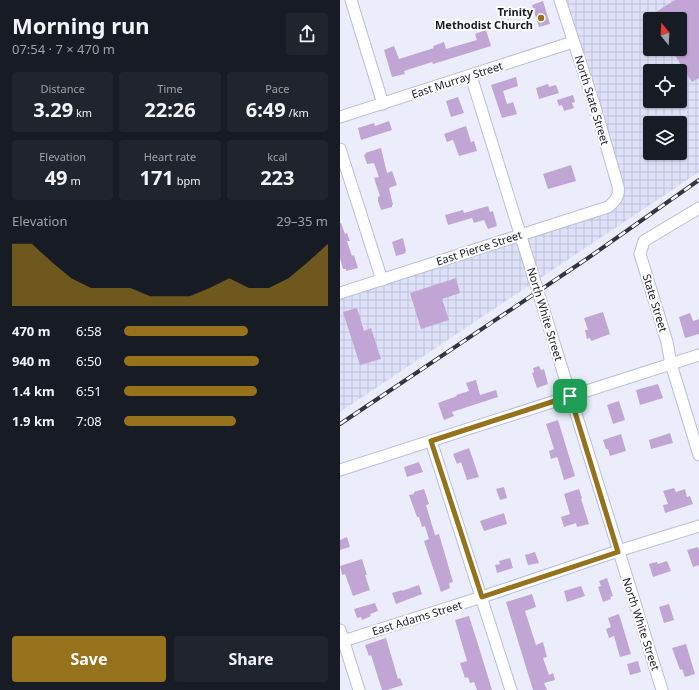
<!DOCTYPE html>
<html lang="en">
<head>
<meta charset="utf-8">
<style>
  :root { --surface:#171b24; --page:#20242c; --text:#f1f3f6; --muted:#9ea1a6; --accent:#95721b }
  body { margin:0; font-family:"Noto Sans",sans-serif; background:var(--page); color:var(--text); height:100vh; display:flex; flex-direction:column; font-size:15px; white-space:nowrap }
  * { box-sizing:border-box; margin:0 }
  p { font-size:13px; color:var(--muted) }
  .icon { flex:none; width:22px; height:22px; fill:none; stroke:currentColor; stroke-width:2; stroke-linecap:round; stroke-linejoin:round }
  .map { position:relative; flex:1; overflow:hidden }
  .sheet { display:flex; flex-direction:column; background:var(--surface); width:340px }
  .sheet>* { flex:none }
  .needle { width:26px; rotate:342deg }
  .fabs { position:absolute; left:303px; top:12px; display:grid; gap:8px }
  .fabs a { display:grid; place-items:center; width:44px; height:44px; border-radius:4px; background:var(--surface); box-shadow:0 1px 3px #0004; font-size:20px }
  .pin { position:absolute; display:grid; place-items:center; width:34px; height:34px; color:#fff; margin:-17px; border-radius:8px; box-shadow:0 2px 6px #0006 }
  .round { display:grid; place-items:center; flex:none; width:42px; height:42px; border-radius:4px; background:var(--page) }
  .head { display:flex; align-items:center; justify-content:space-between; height:68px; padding:0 12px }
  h1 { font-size:22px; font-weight:700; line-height:30px }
  .figures { display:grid; grid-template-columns:repeat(3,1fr); gap:6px; height:68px; padding:4px 12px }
  .figures div { display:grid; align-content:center; border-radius:4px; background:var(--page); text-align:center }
  .figures b { font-size:20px; font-weight:700 }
  .figures small { font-size:11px; font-weight:400 }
  .figures p { font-size:11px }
  .chart { height:112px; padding:8px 12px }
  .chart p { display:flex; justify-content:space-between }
  .chart svg { width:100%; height:72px; margin-top:4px; fill:var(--accent); opacity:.7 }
  .button { display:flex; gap:8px; margin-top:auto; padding:8px 12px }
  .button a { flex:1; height:46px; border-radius:4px; background:var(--accent); color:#fff; font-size:16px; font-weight:700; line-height:46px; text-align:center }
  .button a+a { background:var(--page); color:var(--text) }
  ul { padding:0 12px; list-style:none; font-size:13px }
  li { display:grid; grid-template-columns:64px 48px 1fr; align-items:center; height:30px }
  li i { height:10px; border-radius:5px; background:var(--accent) }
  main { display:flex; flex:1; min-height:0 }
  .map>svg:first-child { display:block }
  .industrial { fill:url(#industrial-grid); fill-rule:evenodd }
  .building { fill:#c1a5d4 }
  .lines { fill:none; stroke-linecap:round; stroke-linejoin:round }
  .minor-casing { stroke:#b9bedc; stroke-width:13 }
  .minor { stroke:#fff; stroke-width:11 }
  .rail-casing { stroke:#333540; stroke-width:4 }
  .rail { stroke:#fff; stroke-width:2.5; stroke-dasharray:8; stroke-linecap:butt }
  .route-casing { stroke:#fff; stroke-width:8 }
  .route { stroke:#95721b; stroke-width:5 }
  .poi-dot { fill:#95721b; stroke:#fff; stroke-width:1.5 }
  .labels { text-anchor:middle; stroke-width:4; stroke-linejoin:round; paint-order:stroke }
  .poi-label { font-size:11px; font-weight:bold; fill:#191b26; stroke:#fff; text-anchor:end }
  .street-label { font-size:11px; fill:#191b26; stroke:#fff }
</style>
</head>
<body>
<main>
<section class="sheet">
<div class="head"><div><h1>Morning run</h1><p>07:54 · 7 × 470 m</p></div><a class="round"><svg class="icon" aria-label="share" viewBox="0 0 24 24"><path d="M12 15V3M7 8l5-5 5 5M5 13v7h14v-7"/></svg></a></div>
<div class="figures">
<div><p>Distance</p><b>3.29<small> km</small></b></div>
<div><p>Time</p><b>22:26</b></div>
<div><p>Pace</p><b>6:49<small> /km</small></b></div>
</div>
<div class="figures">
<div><p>Elevation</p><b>49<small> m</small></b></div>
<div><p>Heart rate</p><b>171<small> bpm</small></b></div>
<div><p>kcal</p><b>223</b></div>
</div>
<div class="chart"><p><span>Elevation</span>29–35 m</p>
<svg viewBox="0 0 160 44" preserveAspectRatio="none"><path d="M0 44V6L10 6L20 17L30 27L40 33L50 33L60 33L70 38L80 38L90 38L100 33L110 27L120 33L130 33L140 27L150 17L160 6V44z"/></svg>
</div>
<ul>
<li><b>470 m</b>6:58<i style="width:61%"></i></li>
<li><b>940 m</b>6:50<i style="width:66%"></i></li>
<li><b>1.4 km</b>6:51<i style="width:65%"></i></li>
<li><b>1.9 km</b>7:08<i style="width:55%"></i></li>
</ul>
<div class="button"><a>Save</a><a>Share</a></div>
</section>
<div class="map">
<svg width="359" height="690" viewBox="0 0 359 690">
  <defs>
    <pattern id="industrial-grid" width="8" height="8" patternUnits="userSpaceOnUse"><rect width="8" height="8" fill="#dee2f9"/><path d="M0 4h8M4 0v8" fill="none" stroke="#bec1d5"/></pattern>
  </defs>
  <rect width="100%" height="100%" fill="#ebeefa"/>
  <!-- industrial -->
  <path class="industrial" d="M220,0H359V172L0,412V293L277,200ZM310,19H340V49H310ZM310,71H340V101H310ZM310,123H340V153H310Z"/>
  <!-- building -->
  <g class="building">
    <polygon points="335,0 359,0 359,78 352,82 331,49 340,49 340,19 305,19"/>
    <polygon points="203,1 210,24 199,27 192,5"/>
    <polygon points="146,30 151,46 93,64 92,62 64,71 65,74 52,77 44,50 54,46 59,59 94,48 93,46 104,42 106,49 137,40 135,34"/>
    <polygon points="176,77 178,86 163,91 167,104 173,102 177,114 162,118 151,85"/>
    <polygon points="208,84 209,87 216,85 219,93 199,99 196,88"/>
    <polygon points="233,95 235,102 232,103 234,108 224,111 222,105 219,106 217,100"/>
    <polygon points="118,97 124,113 111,117 106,101"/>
    <polygon points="49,121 52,130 21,140 18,128 34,123 35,126"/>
    <polygon points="126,126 131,142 134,141 137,151 119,156 113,140 107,142 104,134"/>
    <polygon points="41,148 47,173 52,171 57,185 49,188 53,205 52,205 52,207 41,210 38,201 38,197 40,196 34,178 39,177 34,163 27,164 24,155 26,154 25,153"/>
    <polygon points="231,165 236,181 208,189 203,174"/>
    <polygon points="148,206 150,212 153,211 157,226 148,229 144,220 134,223 132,218 108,225 105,215 123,210 124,213"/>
    <polygon points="0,223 1,223 5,234 7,233 10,241 7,241 12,256 14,255 18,268 6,271 6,269 3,269 0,258"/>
    <polygon points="63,238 66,251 65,251 66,253 56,256 52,242"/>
    <polygon points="116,278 120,293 102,299 109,320 81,329 70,293"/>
    <polygon points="17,308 24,331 31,328 41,359 20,365 3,312"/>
    <polygon points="263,312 270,334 251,341 250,338 247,339 245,330 248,330 244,318"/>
    <polygon points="350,313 353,321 359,319 359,334 345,338 339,317"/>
    <polygon points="199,366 201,370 204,369 208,384 197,388 192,373 194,372 193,368"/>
    <polygon points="136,380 140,395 156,390 158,397 112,412 114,416 104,420 98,403 117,396 116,395 129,391 126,383"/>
    <polygon points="318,384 323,398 300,405 296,390"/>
    <polygon points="279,401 285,420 273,424 267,405"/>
    <polygon points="218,420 235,476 224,480 218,459 217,457 211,459 209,451 214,449 206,424"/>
    <polygon points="330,433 333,443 311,449 309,440"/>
    <polygon points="281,434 286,451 270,456 268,449 266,449 263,440"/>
    <polygon points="129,448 139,477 127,480 121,462 117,464 113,454"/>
    <polygon points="79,462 83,472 67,477 64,467"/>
    <polygon points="164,487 167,498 160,500 156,489"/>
    <polygon points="334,488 336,492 345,489 347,497 350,496 353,504 325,513 323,505 328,504 323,491"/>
    <polygon points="84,489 89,504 86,505 95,535 99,534 113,582 109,583 110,588 101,592 84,541 89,539 85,526 82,527 79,517 77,517 69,495 74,494 74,492"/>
    <polygon points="239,489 242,498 241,499 249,524 237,527 236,523 224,527 221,517 230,514 224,494"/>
    <polygon points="164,513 167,524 144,531 140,521"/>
    <polygon points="7,537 10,547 0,550 0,540"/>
    <polygon points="358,547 359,551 359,565 353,567 347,550"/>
    <polygon points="195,552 199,563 188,565 185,555"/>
    <polygon points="170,558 173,568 157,573 155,565 160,564 159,561"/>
    <polygon points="22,559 27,575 25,575 30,590 13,596 5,574 2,575 0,566"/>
    <polygon points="327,561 331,571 313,577 309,564 317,562 318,564"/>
    <polygon points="267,578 273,596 270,597 271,599 263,602 258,587 261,586 259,581"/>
    <polygon points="79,585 82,594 56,604 52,593 62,590 62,591"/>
    <polygon points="241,586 245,596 227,602 224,591"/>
    <polygon points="192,594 196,607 185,611 196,645 203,642 207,657 203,658 209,675 213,673 215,680 204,683 207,690 193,690 166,602"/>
    <polygon points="35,603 38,611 30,614 31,616 22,620 21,617 17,618 14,609"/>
    <polygon points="329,604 334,620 324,623 319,607"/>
    <polygon points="279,614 291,654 280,657 274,636 269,638 266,629 271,627 268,618"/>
    <polygon points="129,616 141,654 152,690 137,690 134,682 130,683 128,677 125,678 120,663 127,661 115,620"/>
    <polygon points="46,638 58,679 60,678 63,685 47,690 42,690 31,655 29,656 25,645"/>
    <polygon points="346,644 355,674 345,677 342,669 340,670 332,648"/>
    <polygon points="298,661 301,672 290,675 287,664"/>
  </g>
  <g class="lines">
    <!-- minor casing -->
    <g class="minor-casing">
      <g id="minor">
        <polyline points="11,0 43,104"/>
        <polyline points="131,76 322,690"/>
        <polyline points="0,117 233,42"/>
        <polyline points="0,149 42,280"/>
        <polyline points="359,208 304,241 300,254 327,342 331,364 359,455"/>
        <path d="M0,293L268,207C275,201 280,197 278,186L255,107L220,0"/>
        <polyline points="91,441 171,690"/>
        <polyline points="0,470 359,355"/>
        <polyline points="0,630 19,690"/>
        <polyline points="0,642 142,597 278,551 359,526"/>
      </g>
    </g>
    <!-- minor -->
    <use href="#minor" class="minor"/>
    <!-- rail casing -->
    <g class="rail-casing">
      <polyline id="rail" points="0,424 248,258 359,180"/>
    </g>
    <!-- rail -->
    <use href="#rail" class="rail"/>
  </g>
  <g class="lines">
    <!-- route casing -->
    <g class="route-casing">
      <polygon id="route" points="230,396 278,552 142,597 91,441"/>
    </g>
    <!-- route -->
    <use href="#route" class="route"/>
  </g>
  <!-- markers -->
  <circle class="poi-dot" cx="201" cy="18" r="4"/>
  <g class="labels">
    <!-- poi labels -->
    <g class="poi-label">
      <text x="193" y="16">Trinity<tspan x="193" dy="13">Methodist Church</tspan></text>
    </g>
    <!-- street labels -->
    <g class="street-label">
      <text transform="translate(117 80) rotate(-18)" y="4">East Murray Street</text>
      <text transform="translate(252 100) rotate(73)" y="4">North State Street</text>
      <text transform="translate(139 248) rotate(-18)" y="4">East Pierce Street</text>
      <text transform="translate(315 303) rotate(73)" y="4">State Street</text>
      <text transform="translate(205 314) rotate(73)" y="4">North White Street</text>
      <text transform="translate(77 618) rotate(-17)" y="4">East Adams Street</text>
      <text transform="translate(301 624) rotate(72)" y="4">North White Street</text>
    </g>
  </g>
</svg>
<div class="fabs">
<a><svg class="needle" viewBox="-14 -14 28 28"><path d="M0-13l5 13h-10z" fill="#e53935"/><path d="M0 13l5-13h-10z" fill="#9ea1a6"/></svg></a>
<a><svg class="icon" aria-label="locate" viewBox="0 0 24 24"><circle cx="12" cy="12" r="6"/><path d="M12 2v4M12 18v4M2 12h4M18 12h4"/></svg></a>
<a><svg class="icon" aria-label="layers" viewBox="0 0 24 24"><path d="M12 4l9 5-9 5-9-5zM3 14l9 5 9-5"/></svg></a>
</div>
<div class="pin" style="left:230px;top:396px;background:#1e9e55"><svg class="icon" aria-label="arrive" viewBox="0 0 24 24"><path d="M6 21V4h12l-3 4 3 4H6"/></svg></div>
</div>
</main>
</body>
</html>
